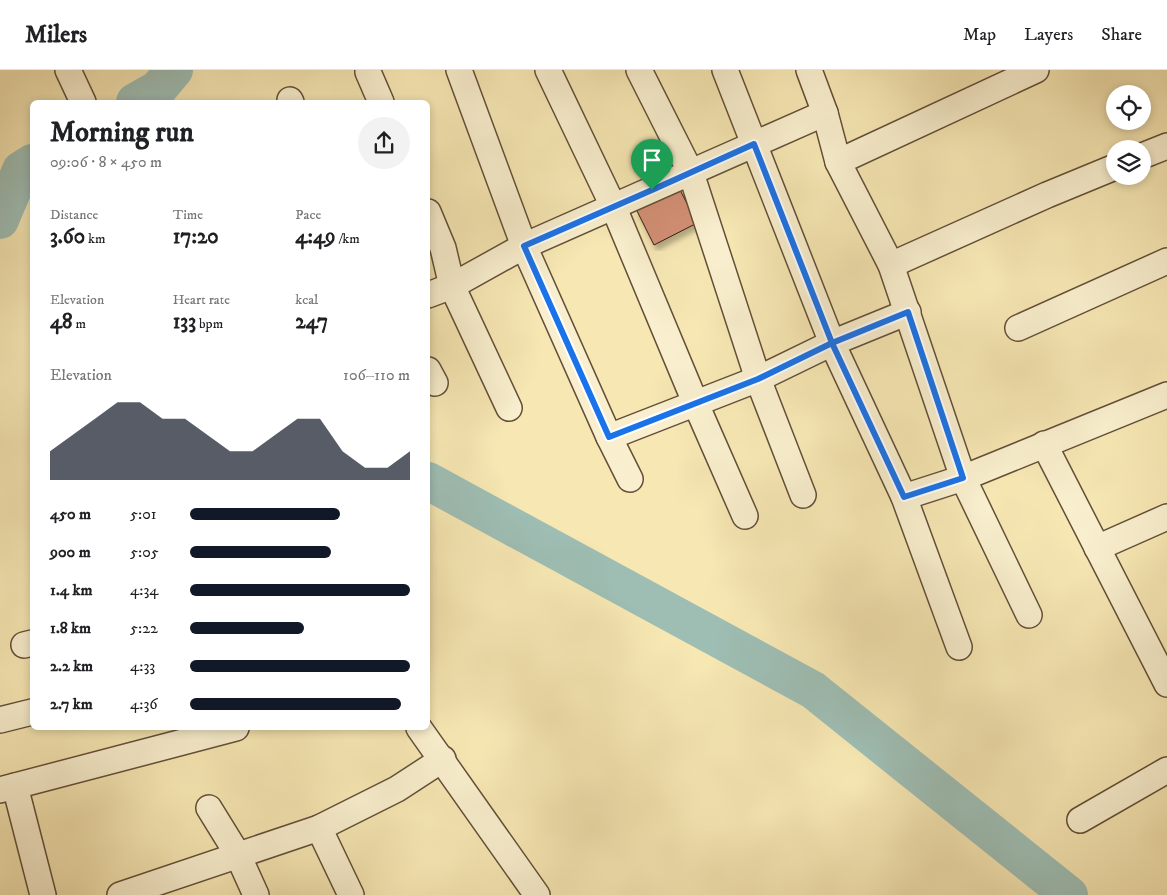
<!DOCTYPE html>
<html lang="en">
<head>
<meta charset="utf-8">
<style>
  :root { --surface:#fff; --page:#f2f2f2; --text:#202124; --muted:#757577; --line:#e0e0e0; --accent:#111827 }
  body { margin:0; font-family:"IM FELL DW Pica",serif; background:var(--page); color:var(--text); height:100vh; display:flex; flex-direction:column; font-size:19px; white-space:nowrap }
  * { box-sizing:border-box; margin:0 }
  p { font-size:16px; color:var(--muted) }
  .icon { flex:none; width:28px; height:28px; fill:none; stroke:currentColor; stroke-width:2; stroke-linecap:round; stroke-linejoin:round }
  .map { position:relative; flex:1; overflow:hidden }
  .side { position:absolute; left:30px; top:30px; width:400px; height:630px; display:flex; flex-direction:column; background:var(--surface); border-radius:8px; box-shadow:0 2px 8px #0003 }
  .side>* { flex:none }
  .tools { position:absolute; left:1106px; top:15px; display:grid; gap:10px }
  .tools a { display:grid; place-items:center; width:45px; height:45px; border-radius:50%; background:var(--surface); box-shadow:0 2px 8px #0003; font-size:25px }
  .pin { position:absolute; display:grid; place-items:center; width:42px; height:42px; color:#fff; margin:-51px -21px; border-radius:50% 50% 50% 0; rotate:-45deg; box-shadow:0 0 5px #0007 }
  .pin .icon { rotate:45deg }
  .round { display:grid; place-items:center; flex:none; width:52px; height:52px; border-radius:26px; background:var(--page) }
  .headline { display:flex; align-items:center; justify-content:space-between; height:85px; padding:0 20px }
  h1 { font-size:28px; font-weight:700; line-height:38px }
  .metrics { display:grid; grid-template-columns:repeat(3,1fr); gap:8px; height:85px; padding:5px 20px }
  .metrics div { display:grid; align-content:center }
  .metrics b { font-size:21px; font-weight:700 }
  .metrics small { font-size:14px; font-weight:400 }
  .metrics p { font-size:14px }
  .chart { height:140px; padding:10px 20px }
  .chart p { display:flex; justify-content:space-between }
  .chart svg { width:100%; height:90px; margin-top:5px; fill:var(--accent); opacity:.7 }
  ul { padding:0 20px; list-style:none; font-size:16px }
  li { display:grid; grid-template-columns:80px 60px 1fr; align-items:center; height:38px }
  li i { height:12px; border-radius:6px; background:var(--accent) }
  header { display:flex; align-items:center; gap:30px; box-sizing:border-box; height:70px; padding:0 25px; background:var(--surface); border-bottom:1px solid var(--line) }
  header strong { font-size:24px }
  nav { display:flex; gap:28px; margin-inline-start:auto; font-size:18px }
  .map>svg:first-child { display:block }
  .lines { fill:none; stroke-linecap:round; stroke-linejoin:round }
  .river { stroke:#9ebeb4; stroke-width:38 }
  .building { fill:#d28f75; stroke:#321c0f; filter:url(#shadow) }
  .minor-casing { stroke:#634f38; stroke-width:28 }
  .minor { stroke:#f9efce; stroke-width:25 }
  .route-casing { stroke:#fff; stroke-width:10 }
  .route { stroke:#1a73e8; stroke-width:6 }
</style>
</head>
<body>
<header>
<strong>Milers</strong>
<nav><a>Map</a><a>Layers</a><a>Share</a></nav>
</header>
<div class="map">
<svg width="1167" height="825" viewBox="0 0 1167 825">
  <defs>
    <filter id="shadow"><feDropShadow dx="3" dy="5.5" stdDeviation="2.5" flood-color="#0004"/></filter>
  </defs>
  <rect width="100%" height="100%" fill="#f6e7b3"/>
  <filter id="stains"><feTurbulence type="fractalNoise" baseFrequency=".004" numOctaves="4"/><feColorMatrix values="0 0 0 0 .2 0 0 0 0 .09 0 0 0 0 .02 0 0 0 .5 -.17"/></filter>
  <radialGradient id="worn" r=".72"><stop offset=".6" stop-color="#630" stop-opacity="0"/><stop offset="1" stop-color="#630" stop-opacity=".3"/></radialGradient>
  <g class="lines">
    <!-- river -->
    <g class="river">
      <polyline points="135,32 158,19 174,0"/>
      <polyline points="0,150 21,100 32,93"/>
      <polyline points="428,411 813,620 1069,825"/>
    </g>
  </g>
  <!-- building -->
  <polygon class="building" points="679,118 697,153 654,175 636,139"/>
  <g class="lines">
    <!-- minor casing -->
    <g class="minor-casing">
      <g id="minor">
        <polyline points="68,0 83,32"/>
        <polyline points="459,0 524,176 609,367 630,409"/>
        <polyline points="548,0 614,138 695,332 745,446"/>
        <polyline points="639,0 691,103 758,309 803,425"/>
        <polyline points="725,0 832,273 904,427 959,577"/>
        <polyline points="809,0 825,43 838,92 891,195 963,408 1029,545"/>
        <polyline points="368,2 381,32"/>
        <polyline points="290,30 291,32"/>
        <polyline points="1142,86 1167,76"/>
        <polyline points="838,92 1036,0"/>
        <polyline points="428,142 443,178 452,216 509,338"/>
        <polyline points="891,195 1047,125 1115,97"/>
        <polyline points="428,225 452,216 524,176 825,43"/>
        <polyline points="1018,258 1167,191"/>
        <polyline points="428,300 435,313"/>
        <polyline points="609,367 758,309 832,273 908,242"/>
        <polyline points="1044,374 1167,614"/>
        <polyline points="904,427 963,408 1167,325"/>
        <polyline points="1097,478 1167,447"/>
        <polyline points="24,575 32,573"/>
        <polyline points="0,650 32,642"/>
        <polyline points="419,658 537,825"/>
        <polyline points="15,716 43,825"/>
        <polyline points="0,720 236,658"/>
        <polyline points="209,738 238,785 256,825"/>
        <polyline points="1080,750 1167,700"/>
        <polyline points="319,758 351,825"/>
        <polyline points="120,825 319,758 397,719 443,689"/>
      </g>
    </g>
    <!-- minor -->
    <use href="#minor" class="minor"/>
  </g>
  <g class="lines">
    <!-- route casing -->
    <g class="route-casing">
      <polyline id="route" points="652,120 524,176 609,367 758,309 832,273 904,427 963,408 908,242 832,273 754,74 652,120"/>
    </g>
    <!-- route -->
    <use href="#route" class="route"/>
  </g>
  <rect width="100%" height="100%" filter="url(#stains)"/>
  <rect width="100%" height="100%" fill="url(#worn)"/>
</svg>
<div class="tools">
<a><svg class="icon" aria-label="locate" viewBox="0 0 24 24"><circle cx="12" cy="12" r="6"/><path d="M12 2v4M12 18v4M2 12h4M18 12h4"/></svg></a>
<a><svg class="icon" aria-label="layers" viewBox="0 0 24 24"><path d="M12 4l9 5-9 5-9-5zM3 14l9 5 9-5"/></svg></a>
</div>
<div class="pin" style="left:652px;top:120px;background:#1e9e55"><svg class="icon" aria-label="arrive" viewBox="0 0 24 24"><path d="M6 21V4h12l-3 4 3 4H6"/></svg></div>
<section class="side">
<div class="headline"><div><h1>Morning run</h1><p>09:06 · 8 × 450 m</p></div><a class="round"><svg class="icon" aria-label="share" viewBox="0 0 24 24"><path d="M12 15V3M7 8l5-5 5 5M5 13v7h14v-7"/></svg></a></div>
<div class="metrics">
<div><p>Distance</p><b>3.60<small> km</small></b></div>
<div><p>Time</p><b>17:20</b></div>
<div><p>Pace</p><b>4:49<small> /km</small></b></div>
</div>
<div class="metrics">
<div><p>Elevation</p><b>48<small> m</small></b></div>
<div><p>Heart rate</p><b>133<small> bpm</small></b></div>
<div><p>kcal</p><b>247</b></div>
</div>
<div class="chart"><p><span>Elevation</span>106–110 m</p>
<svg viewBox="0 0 160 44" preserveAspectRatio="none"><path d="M0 44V30L10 22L20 14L30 6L40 6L50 14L60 14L70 22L80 30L90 30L100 22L110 14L120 14L130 30L140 38L150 38L160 30V44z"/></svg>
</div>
<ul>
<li><b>450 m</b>5:01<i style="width:68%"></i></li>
<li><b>900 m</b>5:05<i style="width:64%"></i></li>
<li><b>1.4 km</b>4:34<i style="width:100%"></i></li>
<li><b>1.8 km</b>5:22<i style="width:52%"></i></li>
<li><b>2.2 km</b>4:33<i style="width:100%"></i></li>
<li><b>2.7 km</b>4:36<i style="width:96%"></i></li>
</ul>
</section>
</div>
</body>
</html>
